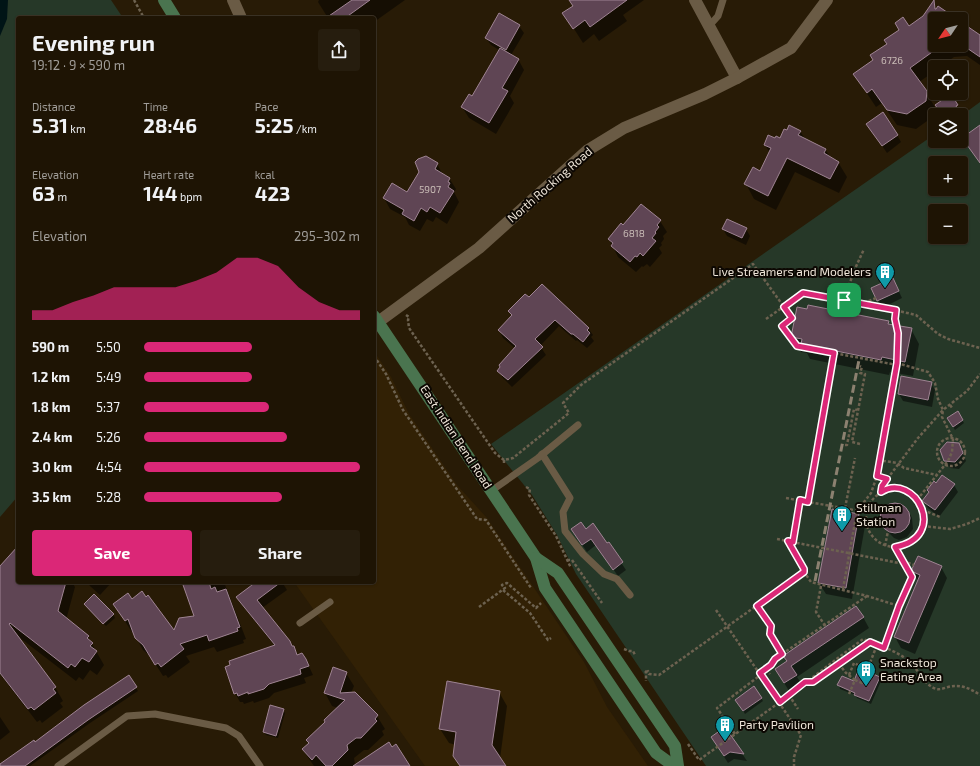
<!DOCTYPE html>
<html lang="en">
<head>
<meta charset="utf-8">
<style>
  :root { --surface:#1e1404; --page:#261d0e; --text:#f1f3f6; --muted:#a19e9a; --line:#3c3326; --accent:#db2777 }
  body { margin:0; font-family:"Exo 2",sans-serif; background:var(--page); color:var(--text); height:100vh; display:flex; flex-direction:column; font-size:15px; white-space:nowrap }
  * { box-sizing:border-box; margin:0 }
  p { font-size:13px; color:var(--muted) }
  .icon { flex:none; width:22px; height:22px; fill:none; stroke:currentColor; stroke-width:2; stroke-linecap:round; stroke-linejoin:round }
  .map { position:relative; flex:1; overflow:hidden }
  .side { position:absolute; left:16px; top:16px; width:360px; height:568px; display:flex; flex-direction:column; background:var(--surface); border-radius:4px; box-shadow:0 1px 3px #0004,0 0 0 1px var(--line) }
  .side>* { flex:none }
  .needle { width:26px; rotate:235deg }
  .tools { position:absolute; left:928px; top:12px; display:grid; gap:8px }
  .tools a { display:grid; place-items:center; width:40px; height:40px; border-radius:4px; background:var(--surface); box-shadow:0 1px 3px #0004,0 0 0 1px var(--line); font-size:20px }
  .pin { position:absolute; display:grid; place-items:center; width:34px; height:34px; color:#fff; margin:-17px; border-radius:8px; box-shadow:0 2px 6px #0006 }
  .round { display:grid; place-items:center; flex:none; width:42px; height:42px; border-radius:4px; background:var(--page) }
  .headline { display:flex; align-items:center; justify-content:space-between; height:68px; padding:0 16px }
  h1 { font-size:22px; font-weight:700; line-height:30px }
  .stats { display:grid; grid-template-columns:repeat(3,1fr); gap:6px; height:68px; padding:4px 16px }
  .stats div { display:grid; align-content:center }
  .stats b { font-size:20px; font-weight:700 }
  .stats small { font-size:11px; font-weight:400 }
  .stats p { font-size:11px }
  .chart { height:112px; padding:8px 16px }
  .chart p { display:flex; justify-content:space-between }
  .chart svg { width:100%; height:72px; margin-top:4px; fill:var(--accent); opacity:.7 }
  .button { display:flex; gap:8px; margin-top:auto; padding:8px 16px }
  .button a { flex:1; height:46px; border-radius:4px; background:var(--accent); color:#fff; font-size:16px; font-weight:700; line-height:46px; text-align:center }
  .button a+a { background:var(--page); color:var(--text) }
  ul { padding:0 16px; list-style:none; font-size:13px }
  li { display:grid; grid-template-columns:64px 48px 1fr; align-items:center; height:30px }
  li i { height:10px; border-radius:5px; background:var(--accent) }
  .map>svg:first-child { display:block }
  .built { fill:#322105 }
  .green { fill:#263828; fill-rule:evenodd }
  .water { fill:#001416 }
  .shadow { fill:#0007 }
  .building { fill:#5f4554; stroke:#9f8493 }
  .lines { fill:none; stroke-linecap:round; stroke-linejoin:round }
  .path { stroke:#6d6250; stroke-width:2.5; stroke-dasharray:3 2; stroke-linecap:butt }
  .lane { stroke:#6a5b45; stroke-width:7 }
  .street { stroke:#6a5b45; stroke-width:12 }
  .secondary { stroke:#4a744f; stroke-width:12 }
  .rail { stroke:#8c8170; stroke-width:3; stroke-dasharray:8 4; stroke-linecap:butt }
  .route-casing { stroke:#fff; stroke-width:8 }
  .route { stroke:#db2777; stroke-width:5 }
  .labels { text-anchor:middle; stroke-width:4; stroke-linejoin:round; paint-order:stroke }
  .number-label { font-size:10px; fill:#cabdb7 }
  .street-label { font-size:12px; fill:#eee5d8; stroke:#0c0702 }
  .poi-label { font-size:12px; fill:#eee5d8; stroke:#0c0702; text-anchor:start }
</style>
</head>
<body>
<div class="map">
<svg width="980" height="766" viewBox="0 0 980 766">
  <rect width="100%" height="100%" fill="#281b06"/>
  <!-- built -->
  <polygon class="built" points="374,351 391,377 409,414 457,485 487,518 584,662 607,707 648,766 425,766 294,582 374,582"/>
  <!-- green -->
  <g class="green">
    <polygon points="0,0 111,0 123,18 18,18 18,496 0,517"/>
    <path d="M980,102V766H706L576,574L557,535L532,495L491,444L935,134V141H961V116ZM935,163H961V189H935ZM935,211H961V237H935Z"/>
  </g>
  <!-- water -->
  <polygon class="water" points="0,0 8,0 7,19 0,36"/>
  <!-- shadow -->
  <g class="shadow">
    <polygon points="319,0 405,0 374,22 374,18 328,18 318,2"/>
    <polygon points="573,0 644,0 623,15 627,21 599,41 594,34 583,43 564,13 574,6"/>
    <polygon points="500,15 519,26 524,33 511,55 518,59 524,70 510,96 514,103 496,134 469,118 462,107 472,98 499,50 491,45 486,38"/>
    <polygon points="924,17 955,19 935,19 935,45 961,45 961,23 980,36 980,65 967,56 954,57 940,67 935,67 935,71 919,82 935,107 934,116 916,129 897,125 882,103 876,107 854,74 874,60 888,44"/>
    <polygon points="951,96 961,113 960,114 961,115 943,115 941,112"/>
    <polygon points="800,131 805,139 825,149 830,157 838,162 847,177 839,193 795,172 776,210 754,199 746,184 760,172 770,153 765,145"/>
    <polygon points="872,131 897,135 901,142 887,153"/>
    <polygon points="437,164 443,175 449,178 456,189 454,192 459,202 447,224 436,217 433,222 427,219 420,231 409,225 405,217 390,209 384,198 407,194"/>
    <polygon points="660,221 667,232 663,236 664,239 661,243 662,245 659,248 662,253 650,267 647,264 643,267 642,266 636,272 618,257 609,239 623,227"/>
    <polygon points="723,229 746,229 750,236 746,245 727,236"/>
    <polygon points="893,279 902,298 882,308 872,289"/>
    <polygon points="525,295 588,328 593,335 591,337 594,341 587,348 577,340 576,341 559,326 540,346 546,355 512,387 503,378 499,371 516,349 503,338 499,330 512,317 509,311"/>
    <polygon points="888,322 890,325 911,329 919,344 913,376 890,372 889,375 810,359 807,353 801,352 792,337"/>
    <polygon points="931,383 935,390 932,407 903,401 899,394"/>
    <polygon points="957,413 964,423 955,430 948,419"/>
    <polygon points="962,451 966,461 959,469 950,468 945,460"/>
    <polygon points="936,484 954,485 958,492 939,517 928,508 924,501 930,494 928,491"/>
    <polygon points="892,504 899,505 908,510 912,518 913,529 907,537 899,540 894,538 888,532 883,525 881,518 882,514 887,507"/>
    <polygon points="859,515 865,526 852,599 826,594 819,583"/>
    <polygon points="572,530 586,530 607,544 608,543 626,570 618,576 596,545 587,552"/>
    <polygon points="18,547 18,582 72,582 75,587 66,620 88,637 104,665 97,675 90,670 83,680 79,677 76,681 15,634 55,687 63,701 60,703 63,707 42,723 40,720 37,722 0,674 0,567"/>
    <polygon points="941,567 947,578 915,654 901,648 895,637 918,581 912,571"/>
    <polygon points="87,582 112,582 100,595 90,586"/>
    <polygon points="185,582 224,582 246,639 243,640 244,643 217,652 214,647 186,656 190,662 168,678 166,675 163,676 151,657 143,650 133,632 132,632 114,604 132,600 174,632 195,616"/>
    <polygon points="257,582 282,582 287,590 262,608 290,641 298,655 306,660 313,675 304,678 306,683 274,693 269,698 254,703 253,701 244,704 243,702 240,702 235,693 275,646 243,606 237,597"/>
    <polygon points="87,607 113,614 115,618 106,626"/>
    <polygon points="863,617 869,628 797,677 803,686 791,694 776,670"/>
    <polygon points="346,673 354,686 351,693 377,716 385,729 382,731 384,735 368,750 364,750 354,758 355,764 352,766 314,766 303,750 309,744 307,741 326,722 338,708 332,706 325,693"/>
    <polygon points="128,676 138,691 90,723 30,766 0,766 35,743"/>
    <polygon points="879,678 881,681 871,704 857,698 855,695 840,689 839,685"/>
    <polygon points="499,692 507,706 500,759 505,766 460,766 454,756 456,745 449,743 440,729"/>
    <polygon points="761,698 763,701 745,714 738,703"/>
    <polygon points="283,710 285,713 278,738 266,735 264,732"/>
    <polygon points="0,717 10,732 0,740"/>
    <polygon points="725,729 743,755 747,761 734,759 728,763 716,744"/>
  </g>
  <!-- building -->
  <g class="building">
    <polygon points="352,0 370,0 345,18 326,18"/>
    <polygon points="569,0 627,0 590,27 585,20 573,29 562,13 573,6"/>
    <polygon points="934,0 935,9 936,9 938,6 957,19 935,19 935,50 910,68 927,91 926,101 907,114 887,110 872,89 867,93 853,74 873,60 870,55 887,44 884,40 899,30 895,23 903,17 909,26 923,16"/>
    <polygon points="499,13 520,25 506,50 485,38"/>
    <polygon points="961,22 980,35 980,57 961,44"/>
    <polygon points="500,48 519,59 502,88 508,91 489,123 461,107 469,94 472,96"/>
    <polygon points="951,94 958,105 956,106 959,111 953,115 943,115 935,105"/>
    <polygon points="883,112 898,135 882,146 866,124"/>
    <polygon points="789,125 801,131 798,135 826,149 824,153 839,162 830,179 787,158 768,196 744,184 753,167 760,171 771,148 764,145 768,135 775,138 776,136 780,138 784,129 787,130"/>
    <polygon points="980,125 980,163 962,138"/>
    <polygon points="426,156 438,163 435,169 450,178 448,182 450,183 448,187 454,191 440,213 430,207 427,212 421,208 414,221 402,214 404,210 383,198 392,183 407,192 419,172 415,162 418,159"/>
    <polygon points="641,204 661,220 657,225 659,227 655,232 656,233 652,238 656,241 643,256 640,253 637,257 635,256 630,262 611,246 613,243 608,239 621,223 623,225"/>
    <polygon points="727,219 747,228 742,238 722,229"/>
    <polygon points="893,278 899,291 877,301 871,288"/>
    <polygon points="542,284 589,328 587,330 590,333 583,342 573,334 571,334 555,320 535,339 543,347 508,380 497,371 500,367 499,365 516,346 498,330 512,315 508,311 525,294 529,297"/>
    <polygon points="808,305 889,321 888,324 912,328 905,362 882,357 881,360 801,344 802,339 791,337 797,307 807,309"/>
    <polygon points="901,376 932,382 928,400 898,394"/>
    <polygon points="958,411 963,420 953,427 947,418"/>
    <polygon points="947,442 959,443 963,453 955,462 944,461 940,450"/>
    <polygon points="942,475 955,484 935,510 922,501 929,492 927,490 934,481 936,483"/>
    <circle cx="895" cy="518" r="15"/>
    <polygon points="832,509 859,514 846,588 818,583"/>
    <polygon points="581,522 586,529 593,523 607,543 609,542 623,562 613,570 591,539 582,545 571,529"/>
    <polygon points="18,546 18,582 66,582 58,611 89,636 87,638 93,643 90,646 97,651 89,662 82,658 75,667 71,664 68,668 10,623 9,624 56,687 53,689 56,693 34,710 31,707 28,709 0,673 0,566"/>
    <polygon points="918,556 942,566 909,643 894,637 920,575 911,571"/>
    <polygon points="182,582 209,582 211,589 215,587 217,592 226,589 240,627 237,628 238,631 209,641 207,635 180,644 184,649 161,667 158,663 155,665 143,645 135,638 128,619 125,621 113,604 128,593 132,599 142,591 146,597 148,595 174,630 179,618 194,616"/>
    <polygon points="256,582 281,582 257,600 290,641 292,646 294,646 297,655 302,653 306,659 309,666 300,669 301,674 269,684 264,689 248,694 248,692 238,696 237,693 234,694 225,667 230,665 229,661 275,645 236,597"/>
    <polygon points="94,594 114,614 103,624 84,604"/>
    <polygon points="856,606 864,617 791,666 797,675 784,683 775,669 787,661 783,656"/>
    <polygon points="333,667 347,672 340,693 355,692 378,715 375,719 377,721 361,738 356,738 347,745 348,750 332,766 326,766 316,755 312,760 302,749 309,743 306,740 325,722 324,720 345,700 324,693"/>
    <polygon points="859,668 880,677 869,701 854,695 855,693 837,685 842,676 854,681"/>
    <polygon points="129,675 137,687 88,720 25,766 0,766 0,764 34,740 35,742 84,705"/>
    <polygon points="447,681 500,691 492,745 506,766 460,766 453,756 456,732 439,729"/>
    <polygon points="754,686 762,698 743,711 735,700"/>
    <polygon points="270,705 284,709 276,736 263,732"/>
    <polygon points="725,727 744,754 730,752 724,756 711,737"/>
    <polygon points="389,742 392,747 396,744 410,766 353,766"/>
  </g>
  <g class="lines">
    <!-- path -->
    <g class="path">
      <polyline points="134,0 144,18"/>
      <polyline points="844,300 854,271 864,249"/>
      <polyline points="864,303 876,298"/>
      <polyline points="406,315 409,317 408,320 409,328 495,453 504,460 513,458 569,413 563,403 581,385 753,264 792,318 782,326 797,346 897,365"/>
      <polyline points="766,319 803,293 864,303 916,315 938,334 948,339 980,348"/>
      <polyline points="374,356 386,374 403,410 477,519 486,520 531,588"/>
      <polyline points="897,363 928,372 935,383 938,399 943,410 942,417 953,439 952,452 948,461 917,500"/>
      <polyline points="950,405 953,409"/>
      <circle cx="951" cy="452" r="14"/>
      <polyline points="860,444 852,442 865,374 860,373 862,367 860,366"/>
      <polyline points="845,445 847,445 854,409 857,410"/>
      <polyline points="504,460 504,464"/>
      <polyline points="878,460 897,463 904,468 937,475"/>
      <polyline points="887,479 877,476 897,363 898,333 895,319 897,310"/>
      <polyline points="526,487 530,489 529,495 556,536 571,568"/>
      <circle cx="895" cy="518" r="29"/>
      <polyline points="881,492 882,486 918,438 943,410 967,391 980,374"/>
      <polyline points="786,498 865,512"/>
      <polyline points="808,502 834,353"/>
      <polyline points="845,508 855,458"/>
      <polyline points="923,510 940,517"/>
      <polyline points="923,526 950,529 967,524 980,518"/>
      <polyline points="777,539 904,564"/>
      <polyline points="788,541 805,569 804,572 811,582 867,596 899,606 912,577 895,547"/>
      <polyline points="793,542 800,500"/>
      <polyline points="885,546 888,531"/>
      <polyline points="567,560 572,560 602,603"/>
      <polyline points="903,561 914,565"/>
      <polyline points="821,586 816,612 826,627"/>
      <polyline points="843,589 857,511 871,493 877,476"/>
      <polyline points="503,590 530,613 548,640 551,638"/>
      <path d="M757,606L771,626L770,634L782,654C776,658 772,664 766,669"/>
      <polyline points="479,607 505,588 502,585 507,583 536,608 541,603"/>
      <polyline points="716,610 759,673 766,669 770,674"/>
      <polyline points="884,648 899,606"/>
      <polyline points="624,649 629,651 633,651 635,655"/>
      <polyline points="782,654 867,596"/>
      <polyline points="645,671 646,672 646,681"/>
      <polyline points="646,672 648,671 649,674 659,675 804,572"/>
      <polyline points="759,673 801,735 794,757 794,766"/>
      <polyline points="849,675 854,663 860,666"/>
      <polyline points="855,680 846,673 839,664 870,642"/>
      <polyline points="806,683 813,683 839,664"/>
      <polyline points="849,694 855,680 862,683 877,645"/>
      <polyline points="789,695 798,709"/>
      <polyline points="797,729 801,726"/>
      <polyline points="735,734 717,708 758,677 759,674"/>
      <path d="M688,744L699,760L780,702L863,639C877,645 892,649 905,658C917,665 922,684 936,689C940,690 944,688 948,687C960,684 970,688 980,695"/>
    </g>
    <!-- lane -->
    <g class="lane">
      <polyline points="709,26 718,16 723,0"/>
      <polyline points="542,454 570,498 563,512 565,531 583,554 604,574 617,579 630,595"/>
      <polyline points="491,491 538,458 578,425"/>
      <polyline points="300,623 330,602"/>
      <polyline points="58,766 127,716 155,714 226,728 239,736 260,766"/>
    </g>
    <!-- street -->
    <g class="street">
      <polyline points="233,0 241,18"/>
      <polyline points="695,0 737,78"/>
      <polyline points="378,322 479,248 588,150 624,128 705,94 735,79 791,48 827,0"/>
    </g>
    <!-- secondary -->
    <g class="secondary">
      <polyline points="164,0 175,18"/>
      <polyline points="374,316 536,558 545,588 656,753 674,766"/>
      <polyline points="536,558 558,573 675,746 678,766"/>
    </g>
    <!-- rail -->
    <polyline class="rail" points="815,581 859,360"/>
  </g>
  <g class="lines">
    <!-- route casing -->
    <g class="route-casing">
      <path id="route" d="M803,293L896,310L895,319L898,333L897,363L877,476L887,479L882,486L881,492C915,471 950,537 895,547L912,577L899,606L884,648L870,642L813,682H805L780,702L760,673L771,665L775,659L782,654L770,634L771,626L757,606L804,572V569L788,541L793,542L800,500L808,502L834,353L797,346L782,326L792,318L784,307Z"/>
    </g>
    <!-- route -->
    <use href="#route" class="route"/>
  </g>
  <!-- icons -->
  <defs>
    <g id="building-pin" transform="scale(1)"><path d="M0 17L-7.5 6A9.5 9.5 0 1 1 7.5 6Z" fill="#0f9aa8" stroke="#0c0702"/><path d="M-4-6H4V6H1V3H-1V6H-4ZM-2.5-4.3h1.7v1.8h-1.7ZM.8-4.3h1.7v1.8H.8ZM-2.5-1h1.7V.8h-1.7ZM.8-1h1.7V.8H.8Z" fill="#fff"/></g>
  </defs>
  <g fill-rule="evenodd">
    <use href="#building-pin" x="885" y="272"/>
    <use href="#building-pin" x="842" y="515"/>
    <use href="#building-pin" x="866" y="670"/>
    <use href="#building-pin" x="725" y="725"/>
  </g>
  <g class="labels">
    <!-- number labels -->
    <g class="number-label">
      <text x="892" y="64">6726</text>
      <text x="430" y="193">5907</text>
      <text x="634" y="237">6818</text>
    </g>
    <!-- street labels -->
    <g class="street-label">
      <text transform="translate(550 185) rotate(-41)" y="4">North Rocking Road</text>
      <text transform="translate(456 437) rotate(57)" y="4">East Indian Bend Road</text>
    </g>
    <!-- poi labels -->
    <g class="poi-label">
      <text x="871" y="276" text-anchor="end">Live Streamers and Modelers</text>
      <text x="856" y="512">Stillman<tspan x="856" dy="14">Station</tspan></text>
      <text x="880" y="667">Snackstop<tspan x="880" dy="14">Eating Area</tspan></text>
      <text x="739" y="729">Party Pavilion</text>
    </g>
  </g>
</svg>
<div class="tools">
<a><svg class="needle" viewBox="-14 -14 28 28"><path d="M0-13l5 13h-10z" fill="#e53935"/><path d="M0 13l5-13h-10z" fill="#a19e9a"/></svg></a>
<a><svg class="icon" aria-label="locate" viewBox="0 0 24 24"><circle cx="12" cy="12" r="6"/><path d="M12 2v4M12 18v4M2 12h4M18 12h4"/></svg></a>
<a><svg class="icon" aria-label="layers" viewBox="0 0 24 24"><path d="M12 4l9 5-9 5-9-5zM3 14l9 5 9-5"/></svg></a>
<a>+</a>
<a>−</a>
</div>
<div class="pin" style="left:844px;top:300px;background:#1e9e55"><svg class="icon" aria-label="arrive" viewBox="0 0 24 24"><path d="M6 21V4h12l-3 4 3 4H6"/></svg></div>
<section class="side">
<div class="headline"><div><h1>Evening run</h1><p>19:12 · 9 × 590 m</p></div><a class="round"><svg class="icon" aria-label="share" viewBox="0 0 24 24"><path d="M12 15V3M7 8l5-5 5 5M5 13v7h14v-7"/></svg></a></div>
<div class="stats">
<div><p>Distance</p><b>5.31<small> km</small></b></div>
<div><p>Time</p><b>28:46</b></div>
<div><p>Pace</p><b>5:25<small> /km</small></b></div>
</div>
<div class="stats">
<div><p>Elevation</p><b>63<small> m</small></b></div>
<div><p>Heart rate</p><b>144<small> bpm</small></b></div>
<div><p>kcal</p><b>423</b></div>
</div>
<div class="chart"><p><span>Elevation</span>295–302 m</p>
<svg viewBox="0 0 160 44" preserveAspectRatio="none"><path d="M0 44V38L10 38L20 33L30 29L40 24L50 24L60 24L70 24L80 20L90 15L100 6L110 6L120 11L130 24L140 33L150 38L160 38V44z"/></svg>
</div>
<ul>
<li><b>590 m</b>5:50<i style="width:50%"></i></li>
<li><b>1.2 km</b>5:49<i style="width:50%"></i></li>
<li><b>1.8 km</b>5:37<i style="width:58%"></i></li>
<li><b>2.4 km</b>5:26<i style="width:66%"></i></li>
<li><b>3.0 km</b>4:54<i style="width:100%"></i></li>
<li><b>3.5 km</b>5:28<i style="width:64%"></i></li>
</ul>
<div class="button"><a>Save</a><a>Share</a></div>
</section>
</div>
</body>
</html>
